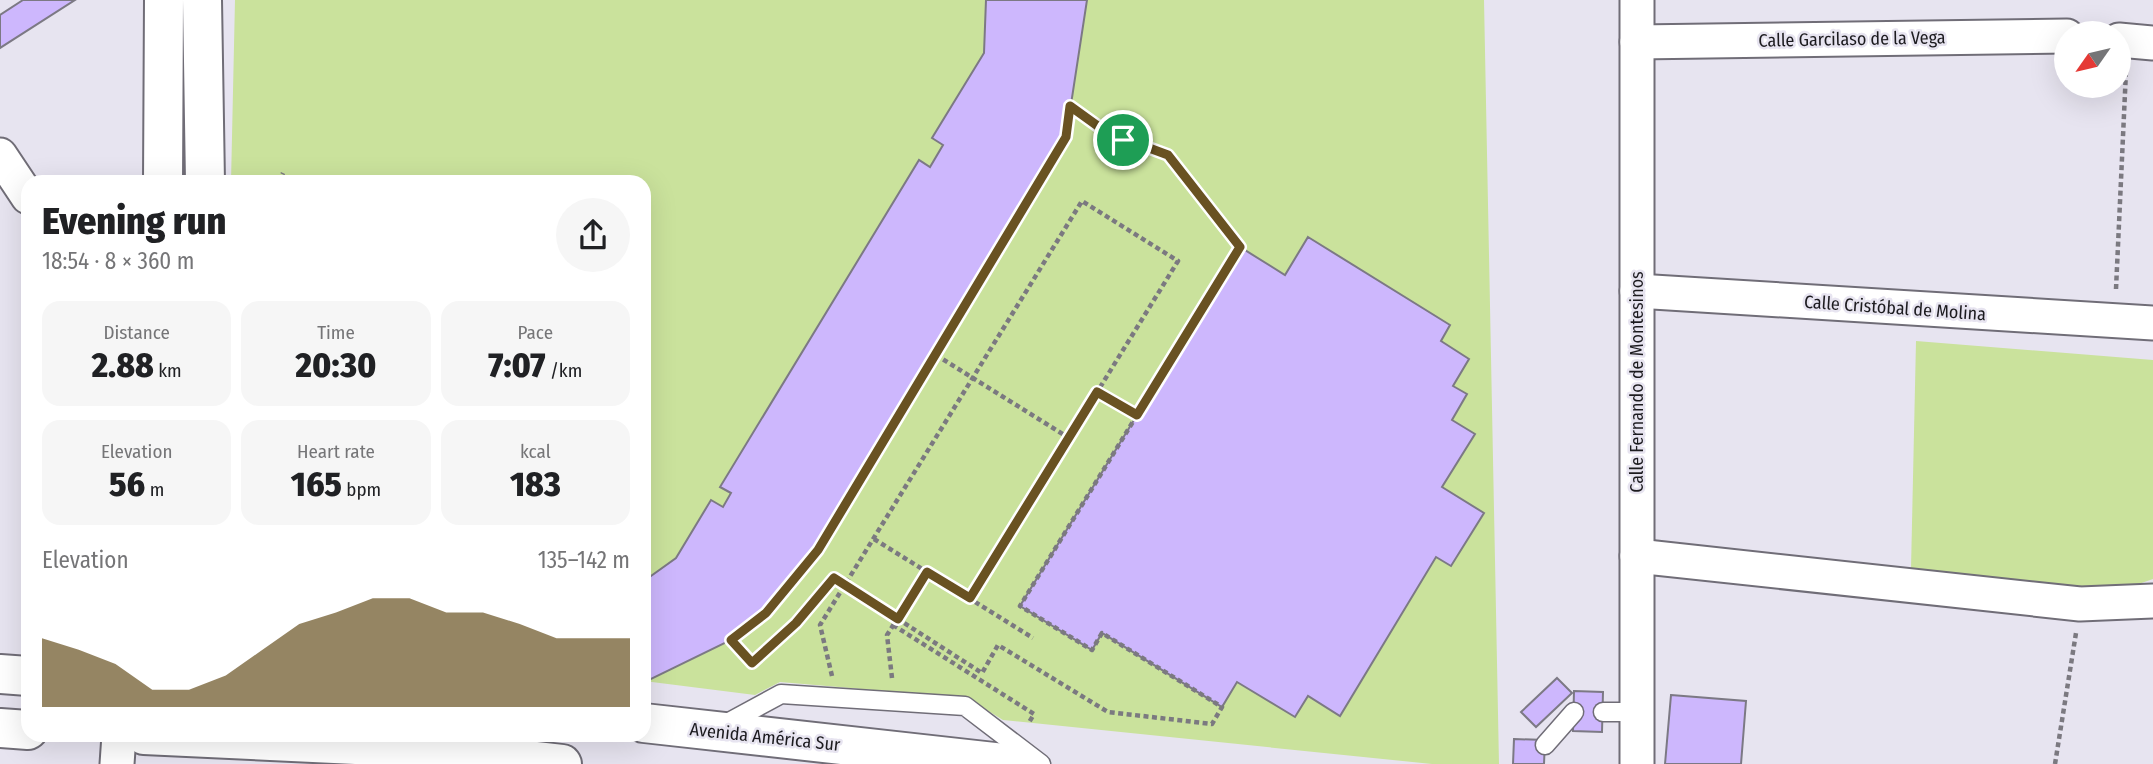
<!DOCTYPE html>
<html lang="en">
<head>
<meta charset="utf-8">
<style>
  :root { --surface:#fff; --page:#f6f6f6; --text:#202124; --muted:#757577; --accent:#695222 }
  body { margin:0; font-family:"Fira Sans Condensed",sans-serif; background:var(--page); color:var(--text); height:100vh; display:flex; flex-direction:column; font-size:26px; white-space:nowrap }
  * { box-sizing:border-box; margin:0 }
  p { font-size:23px; color:var(--muted) }
  .icon { flex:none; width:38px; height:38px; fill:none; stroke:currentColor; stroke-width:2; stroke-linecap:round; stroke-linejoin:round }
  .map { position:relative; flex:1; overflow:hidden }
  .sheet { position:absolute; left:21px; top:175px; width:630px; height:567px; display:flex; flex-direction:column; background:var(--surface); border-radius:21px; box-shadow:0 7px 28px #0002 }
  .sheet>* { flex:none }
  .needle { width:46px; rotate:236deg }
  .fabs { position:absolute; left:2054px; top:21px; display:grid; gap:14px }
  .fabs a { display:grid; place-items:center; width:77px; height:77px; border-radius:50%; background:var(--surface); box-shadow:0 7px 28px #0002; font-size:35px }
  .pin { position:absolute; display:grid; place-items:center; width:60px; height:60px; color:#fff; margin:-30px; border:4px solid #fff; border-radius:50%; box-shadow:0 2px 7px #0007 }
  .round { display:grid; place-items:center; flex:none; width:74px; height:74px; border-radius:37px; background:var(--page) }
  .head { display:flex; align-items:center; justify-content:space-between; height:119px; padding:0 21px }
  h1 { font-size:38px; font-weight:800; line-height:52px }
  .stats { display:grid; grid-template-columns:repeat(3,1fr); gap:10px; height:119px; padding:7px 21px }
  .stats div { display:grid; align-content:center; border-radius:18px; background:var(--page); text-align:center }
  .stats b { font-size:35px; font-weight:800 }
  .stats small { font-size:19px; font-weight:400 }
  .stats p { font-size:19px }
  .chart { height:196px; padding:14px 21px }
  .chart p { display:flex; justify-content:space-between }
  .chart svg { width:100%; height:126px; margin-top:7px; fill:var(--accent); opacity:.7 }
  .map>svg:first-child { display:block }
  .green { fill:#cae29c }
  .building { fill:#cdb7fd; stroke:#7c7984; stroke-width:2 }
  .lines { fill:none; stroke-linecap:round; stroke-linejoin:round }
  .lane-casing { stroke:#706d77; stroke-width:21 }
  .street-casing { stroke:#706d77; stroke-width:37 }
  .secondary-casing { stroke:#706d77; stroke-width:42 }
  .primary-casing { stroke:#706d77; stroke-width:42 }
  .path { stroke:#7b7980; stroke-width:4.5; stroke-dasharray:5 3.5; stroke-linecap:butt }
  .lane { stroke:#fff; stroke-width:18 }
  .street { stroke:#fff; stroke-width:33 }
  .secondary { stroke:#fff; stroke-width:38 }
  .primary { stroke:#fff; stroke-width:38 }
  .route-casing { stroke:#fff; stroke-width:14 }
  .route { stroke:#695222; stroke-width:9 }
  .labels { text-anchor:middle; stroke-width:5; stroke-linejoin:round; paint-order:stroke }
  .street-label { font-size:18px; fill:#1c1b1f; stroke:#e7e4f0 }
</style>
</head>
<body>
<div class="map">
<svg width="2153" height="764" viewBox="0 0 2153 764">
  <rect width="100%" height="100%" fill="#e7e4f0"/>
  <!-- green -->
  <g class="green">
    <polygon points="235,0 1484,0 1499,764 1432,764 1003,720 967,698 780,682 755,695 644,681 644,182 231,182"/>
    <polygon points="1916,341 2153,360 2153,579 2130,587 2086,590 1911,569"/>
  </g>
  <!-- building -->
  <g class="building">
    <polygon points="23,0 75,0 0,48 0,15"/>
    <polygon points="986,0 1087,0 1066,137 818,550 766,613 731,640 649,680 644,668 644,581 676,558 711,500 723,507 731,493 720,487 919,160 930,167 943,145 932,138 984,53"/>
    <polygon points="1308,237 1450,325 1441,341 1469,359 1453,386 1467,394 1452,420 1475,434 1442,487 1484,513 1451,566 1436,557 1340,716 1308,696 1295,717 1237,682 1222,707 1102,633 1092,650 1020,606 1240,247 1285,275"/>
    <polygon points="1557,678 1572,693 1536,727 1521,712"/>
    <polygon points="1574,691 1603,692 1602,732 1573,731"/>
    <polygon points="1671,695 1746,701 1741,764 1665,764"/>
    <polygon points="1514,739 1545,740 1544,764 1513,764"/>
  </g>
  <g class="lines">
    <!-- lane casing -->
    <g class="lane-casing">
      <g id="lane">
        <polyline points="1603,712 1637,712"/>
        <polyline points="722,726 781,694 965,706 1041,764"/>
        <polyline points="1545,745 1574,712"/>
      </g>
    </g>
    <!-- street casing -->
    <g class="street-casing">
      <g id="street">
        <polyline points="1637,0 1637,764"/>
        <polyline points="2119,40 2153,43"/>
        <polyline points="1637,42 2067,36"/>
        <polyline points="0,155 28,197"/>
        <polyline points="1637,291 2153,323"/>
        <polyline points="1637,556 2080,604 2153,601"/>
        <polyline points="117,764 119,735"/>
      </g>
    </g>
    <!-- secondary casing -->
    <g class="secondary-casing">
      <g id="secondary">
        <polyline points="202,0 205,182"/>
        <polyline points="163,182 164,0"/>
      </g>
    </g>
    <!-- primary casing -->
    <g class="primary-casing">
      <g id="primary">
        <polyline points="0,674 28,676"/>
        <polyline points="644,723 1012,764"/>
        <polyline points="0,728 28,730"/>
        <polyline points="144,735 419,748 562,764"/>
      </g>
    </g>
    <!-- path -->
    <g class="path">
      <polygon points="1070,106 1106,132 1169,155 1240,247 1020,606 1092,650 1102,633 1222,707 1212,724 1108,712 998,645 982,673 834,578 796,623 752,663 731,640 766,613 818,550 1066,137"/>
      <polyline points="279,182 283,173"/>
      <polyline points="2116,289 2126,71"/>
      <polyline points="936,355 1069,438"/>
      <polyline points="1097,392 1137,415"/>
      <polyline points="874,539 1033,638"/>
      <polyline points="893,625 1034,714 1028,724"/>
      <polyline points="832,676 820,625 1082,201 1178,261 970,598"/>
      <polyline points="892,678 887,635 927,572"/>
      <polyline points="2055,764 2076,633"/>
    </g>
    <!-- lane -->
    <use href="#lane" class="lane"/>
    <!-- street -->
    <use href="#street" class="street"/>
    <!-- secondary -->
    <use href="#secondary" class="secondary"/>
    <!-- primary -->
    <use href="#primary" class="primary"/>
  </g>
  <g class="lines">
    <!-- route casing -->
    <g class="route-casing">
      <polygon id="route" points="1070,106 1106,132 1168,155 1240,247 1137,415 1097,392 970,598 927,572 898,619 834,578 796,623 752,663 731,640 766,613 818,550 1066,137"/>
    </g>
    <!-- route -->
    <use href="#route" class="route"/>
  </g>
  <g class="labels">
    <!-- street labels -->
    <g class="street-label">
      <text transform="translate(1852 39) rotate(-1)" y="6">Calle Garcilaso de la Vega</text>
      <text transform="translate(1895 308) rotate(4)" y="6">Calle Cristóbal de Molina</text>
      <text transform="translate(1637 382) rotate(-90)" y="6">Calle Fernando de Montesinos</text>
      <text transform="translate(765 737) rotate(6)" y="6">Avenida América Sur</text>
    </g>
  </g>
</svg>
<div class="fabs">
<a><svg class="needle" viewBox="-14 -14 28 28"><path d="M0-13l5 13h-10z" fill="#e53935"/><path d="M0 13l5-13h-10z" fill="#757577"/></svg></a>
</div>
<div class="pin" style="left:1123px;top:140px;background:#1e9e55"><svg class="icon" aria-label="arrive" viewBox="0 0 24 24"><path d="M6 21V4h12l-3 4 3 4H6"/></svg></div>
<section class="sheet">
<div class="head"><div><h1>Evening run</h1><p>18:54 · 8 × 360 m</p></div><a class="round"><svg class="icon" aria-label="share" viewBox="0 0 24 24"><path d="M12 15V3M7 8l5-5 5 5M5 13v7h14v-7"/></svg></a></div>
<div class="stats">
<div><p>Distance</p><b>2.88<small> km</small></b></div>
<div><p>Time</p><b>20:30</b></div>
<div><p>Pace</p><b>7:07<small> /km</small></b></div>
</div>
<div class="stats">
<div><p>Elevation</p><b>56<small> m</small></b></div>
<div><p>Heart rate</p><b>165<small> bpm</small></b></div>
<div><p>kcal</p><b>183</b></div>
</div>
<div class="chart"><p><span>Elevation</span>135–142 m</p>
<svg viewBox="0 0 160 44" preserveAspectRatio="none"><path d="M0 44V20L10 24L20 29L30 38L40 38L50 33L60 24L70 15L80 11L90 6L100 6L110 11L120 11L130 15L140 20L150 20L160 20V44z"/></svg>
</div>
</section>
</div>
</body>
</html>
